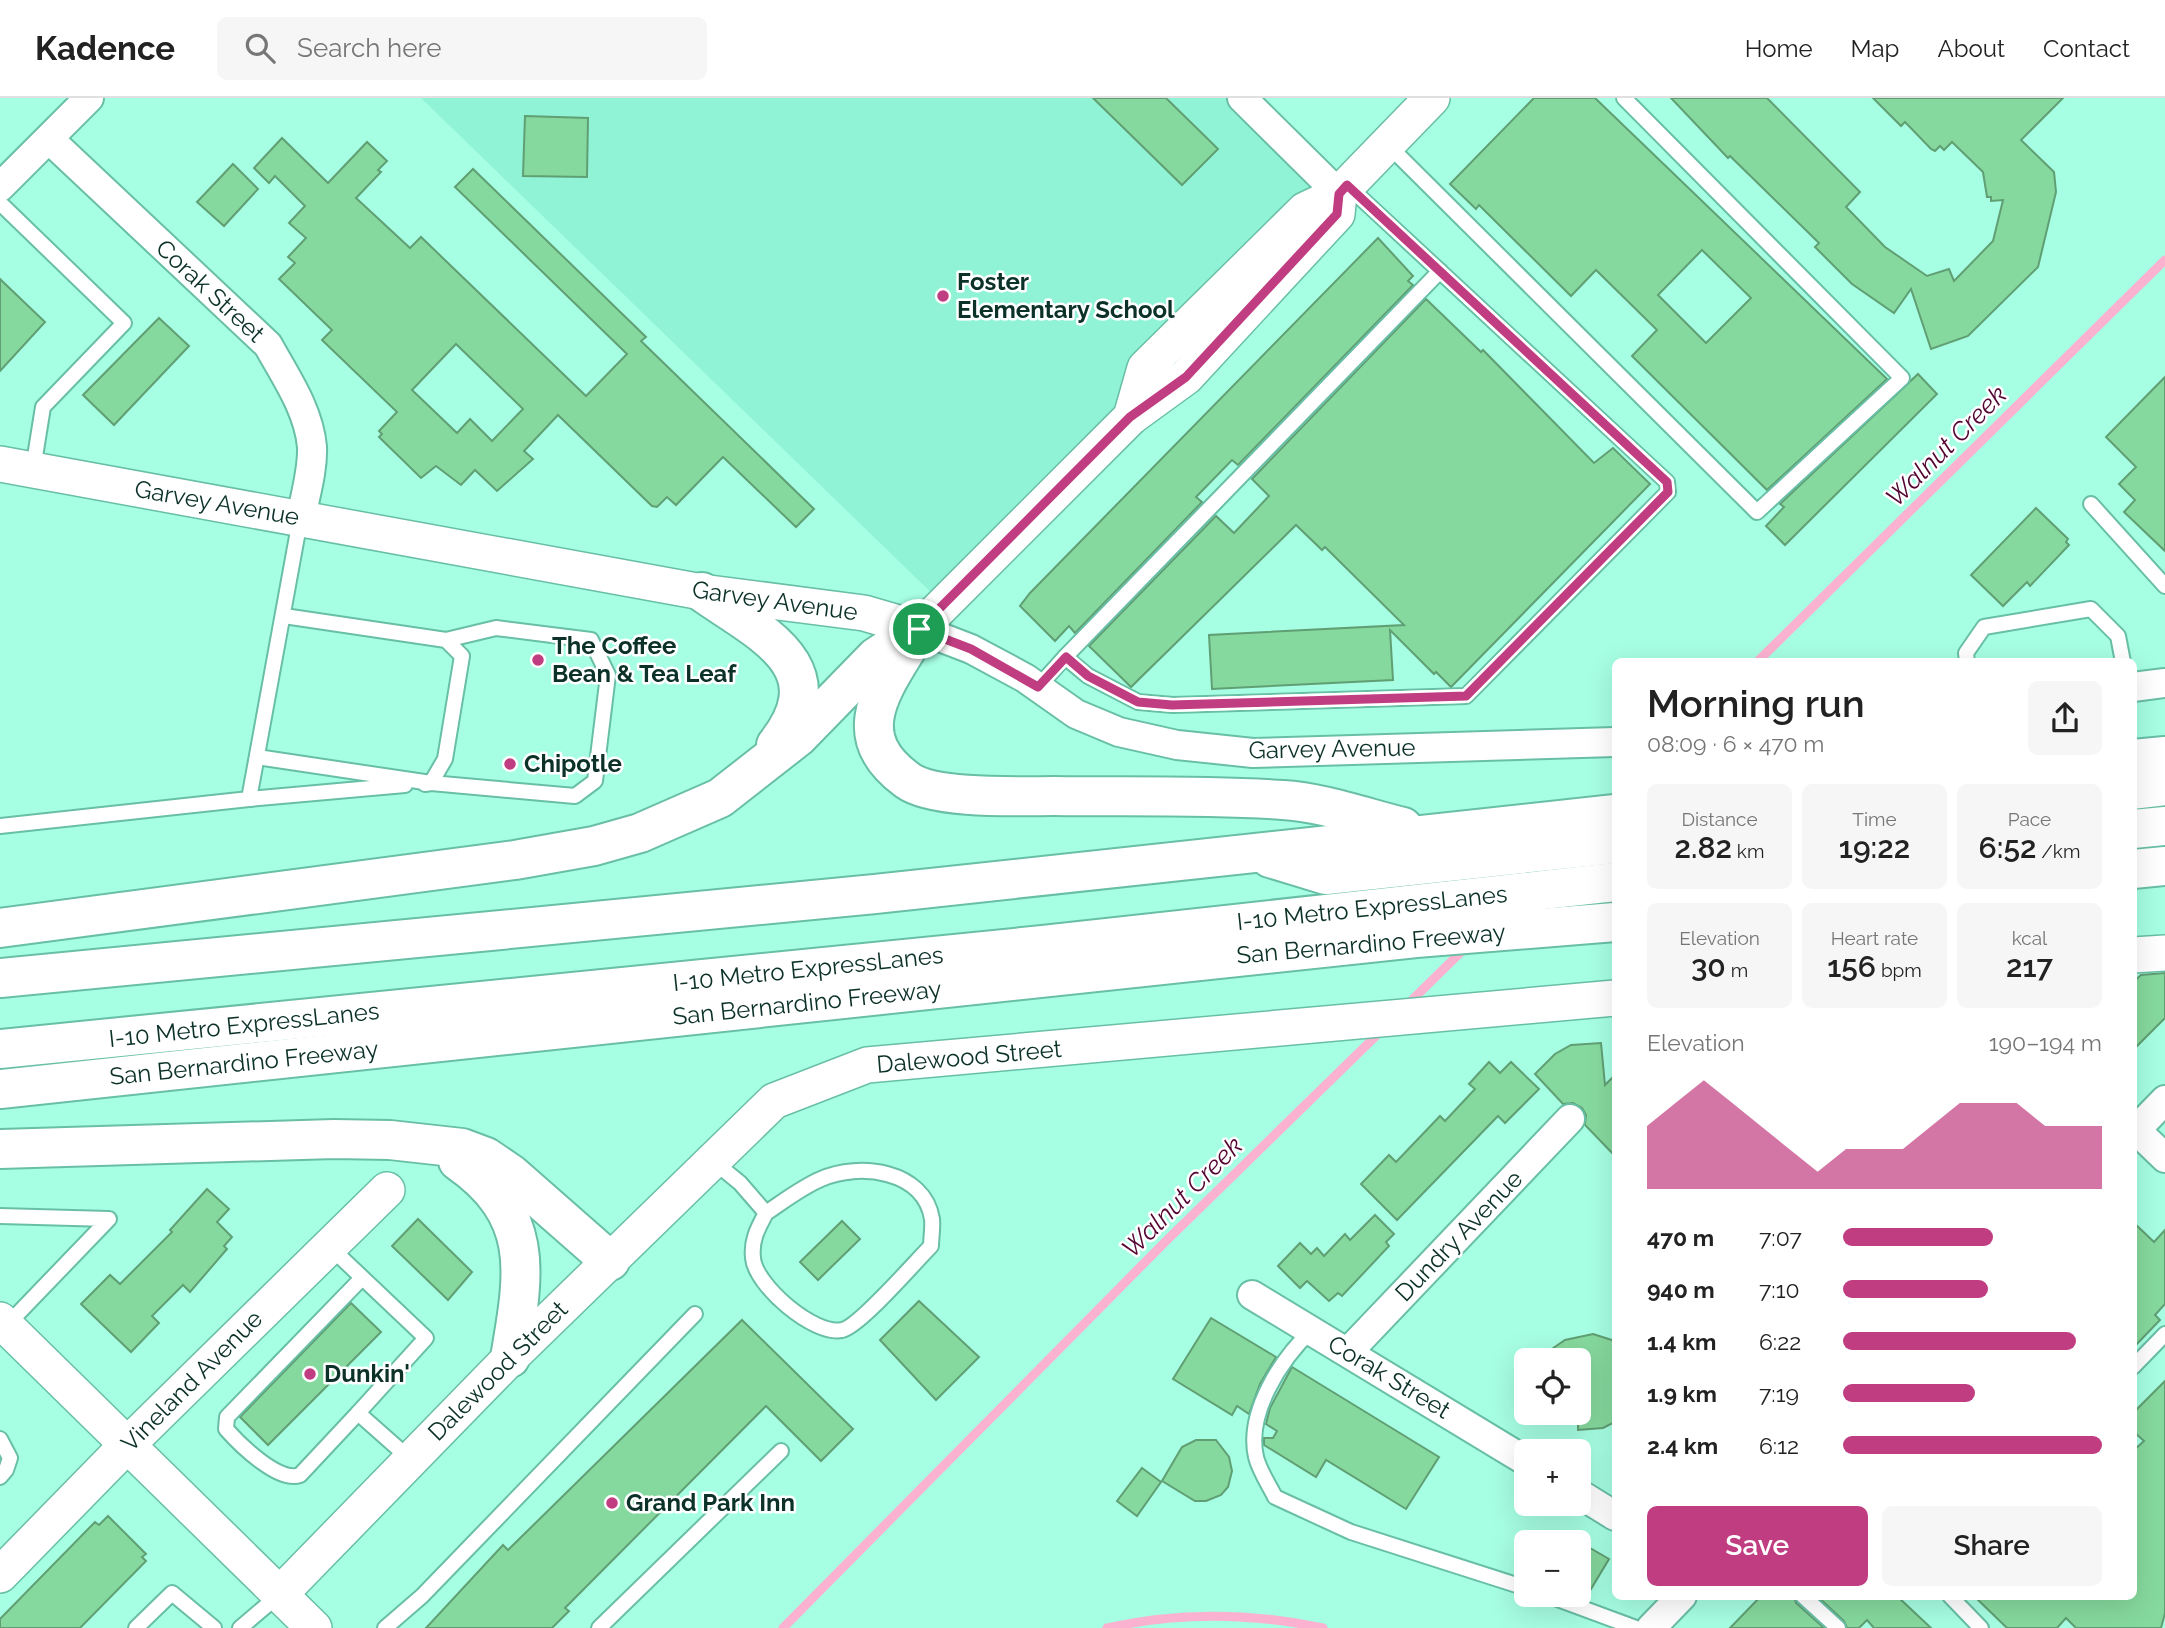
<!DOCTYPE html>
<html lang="en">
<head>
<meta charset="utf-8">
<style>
  :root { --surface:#fff; --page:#f6f6f6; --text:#222; --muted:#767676; --line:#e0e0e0; --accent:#c13d81 }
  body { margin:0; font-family:Raleway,sans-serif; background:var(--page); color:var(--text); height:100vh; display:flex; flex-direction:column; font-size:26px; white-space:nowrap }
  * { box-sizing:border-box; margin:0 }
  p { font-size:23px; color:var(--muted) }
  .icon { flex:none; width:38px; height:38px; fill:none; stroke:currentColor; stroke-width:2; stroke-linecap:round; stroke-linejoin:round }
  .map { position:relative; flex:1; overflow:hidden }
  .side { position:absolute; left:1612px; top:560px; width:525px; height:942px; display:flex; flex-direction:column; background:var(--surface); border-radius:10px; box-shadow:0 7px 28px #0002 }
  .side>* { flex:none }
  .tools { position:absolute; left:1514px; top:1250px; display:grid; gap:14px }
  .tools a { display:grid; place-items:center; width:77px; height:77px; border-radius:10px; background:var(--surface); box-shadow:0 7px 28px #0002; font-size:35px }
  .pin { position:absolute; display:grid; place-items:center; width:60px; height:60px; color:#fff; margin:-30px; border:4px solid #fff; border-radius:50%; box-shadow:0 2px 7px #0007 }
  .round { display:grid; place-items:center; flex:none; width:74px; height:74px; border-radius:10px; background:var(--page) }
  .head { display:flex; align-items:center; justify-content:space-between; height:119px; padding:0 35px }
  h1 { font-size:38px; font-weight:600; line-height:52px }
  .metrics { display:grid; grid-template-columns:repeat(3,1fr); gap:10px; height:119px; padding:7px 35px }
  .metrics div { display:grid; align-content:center; border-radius:10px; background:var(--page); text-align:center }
  .metrics b { font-size:30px; font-weight:600 }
  .metrics small { font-size:19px; font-weight:400 }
  .metrics p { font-size:19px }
  .chart { height:196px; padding:14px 35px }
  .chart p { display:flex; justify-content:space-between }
  .chart svg { width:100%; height:126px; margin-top:7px; fill:var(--accent); opacity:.7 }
  .action { display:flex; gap:14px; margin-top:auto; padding:14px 35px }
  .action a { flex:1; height:80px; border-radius:10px; background:var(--accent); color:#fff; font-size:28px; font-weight:600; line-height:80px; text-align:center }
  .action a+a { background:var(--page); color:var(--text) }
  ul { padding:0 35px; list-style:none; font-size:23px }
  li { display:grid; grid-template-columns:112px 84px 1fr; align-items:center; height:52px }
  li i { height:18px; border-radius:9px; background:var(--accent) }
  header { display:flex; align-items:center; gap:42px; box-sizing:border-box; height:98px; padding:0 35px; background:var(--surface); border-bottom:2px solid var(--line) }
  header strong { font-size:33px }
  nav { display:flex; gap:38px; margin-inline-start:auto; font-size:24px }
  .search { width:490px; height:63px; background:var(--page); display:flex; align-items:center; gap:18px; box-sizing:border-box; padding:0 24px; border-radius:10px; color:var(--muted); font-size:26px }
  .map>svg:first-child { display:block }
  .built { fill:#91f3d5 }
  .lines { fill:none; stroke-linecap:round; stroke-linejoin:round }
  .stream { stroke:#fbb2d0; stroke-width:9 }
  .building { fill:#86d99e; stroke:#609f73; stroke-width:2; fill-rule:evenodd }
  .service-casing { stroke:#68bfa6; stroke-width:18 }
  .minor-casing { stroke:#68bfa6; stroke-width:32 }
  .tertiary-casing { stroke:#68bfa6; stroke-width:38 }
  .motorway-casing { stroke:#68bfa6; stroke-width:42 }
  .service { stroke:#fff; stroke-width:14 }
  .minor { stroke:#fff; stroke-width:28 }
  .tertiary { stroke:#fff; stroke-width:35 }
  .motorway { stroke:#fff; stroke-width:38 }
  .route-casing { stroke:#fff; stroke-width:14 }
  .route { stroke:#c13d81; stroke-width:9 }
  .poi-dot { fill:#c13d81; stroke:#fff; stroke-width:2.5 }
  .labels { text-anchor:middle; stroke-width:5; stroke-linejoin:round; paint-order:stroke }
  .poi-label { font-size:24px; font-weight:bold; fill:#0b3128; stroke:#fff; text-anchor:start }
  .street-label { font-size:24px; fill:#0b3128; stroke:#fff }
  .water-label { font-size:26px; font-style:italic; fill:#540432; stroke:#fff }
</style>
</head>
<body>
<header>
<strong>Kadence</strong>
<div class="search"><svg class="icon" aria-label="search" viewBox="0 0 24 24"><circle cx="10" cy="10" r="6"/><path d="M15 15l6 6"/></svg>Search here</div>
<nav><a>Home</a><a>Map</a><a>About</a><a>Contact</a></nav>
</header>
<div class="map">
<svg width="2165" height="1530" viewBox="0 0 2165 1530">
  <rect width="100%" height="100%" fill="#a6fee3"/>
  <!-- built -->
  <polygon class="built" points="421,0 1242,0 1339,96 943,506"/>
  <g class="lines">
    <!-- stream -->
    <g class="stream">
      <polyline points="1757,564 2165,162"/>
      <polyline points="1407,907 1467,848"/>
      <polyline points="783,1530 1166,1143 1382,932"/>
      <path d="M1107,1530C1177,1514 1252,1515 1323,1530"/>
    </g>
  </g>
  <!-- building -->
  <g class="building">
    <polygon points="1093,0 1166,0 1218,51 1182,87"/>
    <path d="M1534,0H1595L1887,281L1767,392L1632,258L1657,232L1596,172L1571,198L1479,107L1476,111L1450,86ZM1702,152L1751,200L1706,245L1658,197Z"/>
    <polygon points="1671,0 1767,0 1860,94 1846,109 1885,149 1927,178 1949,171 1954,183 1993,143 2003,102 1991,103 1991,99 1987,99 1983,74 1952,44 1944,52 1940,48 1935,53 1931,51 1905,24 1901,28 1873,0 2063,0 2021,42 2054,74 2056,94 2038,169 1968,238 1931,251 1911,191 1894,215 1852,186 1815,149 1819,145 1730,58 1728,60"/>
    <polygon points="525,18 588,20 587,79 523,78"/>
    <path d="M282,40L328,85L367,44L387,63L378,72L381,74L356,100L410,150L421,139L586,298L627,256L455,89L473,71L646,239L641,243L814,411L796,429L723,359L676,407L667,399L657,409L652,408L558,317L524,353L533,361L497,393L475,372L461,387L436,368L421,380L379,339L382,336L379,333L397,314L322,242L332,232L279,181L295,165L288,159L306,140L289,125L305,108L275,78L269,85L254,70ZM456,246L523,311L492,343L470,321L457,335L412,292Z"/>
    <polygon points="233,66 258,91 224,128 197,104"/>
    <polygon points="1378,140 1413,178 1408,183 1413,187 1238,367 1232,362 1196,399 1202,404 1075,535 1069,528 1055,543 1020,508 1030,495"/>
    <polygon points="0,181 45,224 0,273"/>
    <polygon points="1426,201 1481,254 1483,252 1594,365 1613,350 1650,386 1451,589 1436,574 1434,576 1390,532 1393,582 1212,591 1209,537 1404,527 1325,449 1322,452 1296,427 1131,589 1089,548 1216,418 1234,435 1269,398 1252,381"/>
    <polygon points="159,220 189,248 114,327 83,297"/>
    <polygon points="1918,276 1937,296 1785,447 1766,428 1784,409 1780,406"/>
    <polygon points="2165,279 2165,453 2124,414 2135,402 2119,386 2136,369 2106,339"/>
    <polygon points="2036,410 2068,441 2066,444 2069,447 2030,488 2027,484 2003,508 1971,477"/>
    <polygon points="2165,875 2165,920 2133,952 2133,884 2141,877"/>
    <polygon points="1601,945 1605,987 1615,977 1615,1058 1585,1027 1586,1017 1582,1010 1573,1005 1563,1006 1535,976 1555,956 1571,947"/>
    <polygon points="1489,964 1500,975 1511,964 1539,991 1505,1025 1498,1018 1397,1122 1361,1086 1389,1057 1396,1064 1440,1018 1445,1023 1475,991 1469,986"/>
    <polygon points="207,1091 229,1111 217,1124 232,1139 224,1148 227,1151 190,1194 183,1187 152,1218 159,1225 131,1254 81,1206 110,1177 120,1186 172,1134 170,1132"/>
    <polygon points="1375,1117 1394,1136 1386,1144 1389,1148 1342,1198 1338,1195 1329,1203 1307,1183 1300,1190 1278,1168 1300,1145 1311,1156 1317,1150 1324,1158 1345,1136 1350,1142"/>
    <polygon points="418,1121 472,1174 448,1202 392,1148"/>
    <polygon points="842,1123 860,1141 818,1182 800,1164"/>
    <polygon points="2133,1124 2154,1144 2165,1132 2165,1206 2155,1217 2160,1222 2133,1250"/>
    <polygon points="919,1203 979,1259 936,1302 880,1242"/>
    <polygon points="351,1205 381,1234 268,1347 240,1319"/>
    <polygon points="1211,1220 1276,1259 1260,1286 1249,1316 1237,1308 1232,1317 1173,1281"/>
    <polygon points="742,1222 853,1331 821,1363 766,1308 565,1510 569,1513 552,1530 426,1530 503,1447 508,1452"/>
    <polygon points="1593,1236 1615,1243 1615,1324 1603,1330 1578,1332 1578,1262 1536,1262 1565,1242"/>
    <polygon points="1292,1269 1439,1359 1406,1411 1326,1362 1316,1379 1264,1347 1264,1340 1273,1340 1277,1333 1266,1326 1270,1310"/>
    <polygon points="2165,1283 2165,1515 2161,1530 2076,1530 2066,1520 2057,1530 2007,1530 1974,1498 2133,1498 2133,1353 2144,1343 2133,1333 2133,1315"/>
    <polygon points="1216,1342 1229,1359 1232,1373 1228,1389 1221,1397 1206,1403 1195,1403 1162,1383 1182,1349 1196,1342"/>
    <polygon points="1142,1370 1161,1384 1137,1418 1117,1403"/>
    <polygon points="108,1418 146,1456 142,1459 146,1463 80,1530 0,1530 0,1521 95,1424 99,1427"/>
    <polygon points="1578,1443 1609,1461 1585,1501 1578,1498"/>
    <polygon points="1761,1498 1794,1498 1796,1505 1824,1530 1730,1530"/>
    <polygon points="1817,1498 1897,1498 1931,1530 1874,1530 1867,1522 1859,1530 1847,1530 1844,1523"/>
  </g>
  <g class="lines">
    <!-- service casing -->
    <g class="service-casing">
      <g id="service">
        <polyline points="1388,47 1757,414 1902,280 1624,0"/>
        <polyline points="0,105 124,225 43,309 33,371"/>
        <polyline points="2091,406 2165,488"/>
        <polyline points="284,518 446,542 462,558 445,661 431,685 425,686"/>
        <polyline points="1065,559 1440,173"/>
        <polyline points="1967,564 1966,555 1984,529 2091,511 2118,538 2123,564"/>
        <polyline points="1038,589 1065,559 1088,578 1138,604 1173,607 1466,598 1668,394 1667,384 1348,88"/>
        <polyline points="257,659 431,685 575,698 595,683 608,577 591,542 496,530 446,542"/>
        <polyline points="249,701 405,687"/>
        <polyline points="0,728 249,701 300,422"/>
        <path d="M713,1063L740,1085L766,1115C758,1130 751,1142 753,1160C755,1187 814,1238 842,1232C859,1229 915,1164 931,1148C931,1140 933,1130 932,1121C924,1072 859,1064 821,1081C802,1089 784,1103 766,1115"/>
        <polyline points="0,1118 109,1121 7,1227"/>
        <polyline points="330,1149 426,1240 358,1315 410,1361"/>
        <path d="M1312,1232C1281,1261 1246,1315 1256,1359C1259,1372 1269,1387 1275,1399L1351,1434L1526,1490"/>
        <polyline points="2133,1269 2165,1236"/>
        <path d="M358,1315L300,1377C279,1385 240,1347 226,1331L227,1319L362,1180"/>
        <polyline points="0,1341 10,1360 6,1372 0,1379"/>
        <polyline points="1544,1496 1636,1530"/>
        <polyline points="1803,1498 1838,1530"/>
        <polyline points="1950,1498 1981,1530"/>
        <polyline points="136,1530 172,1495 214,1530"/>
        <polyline points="240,1530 279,1497"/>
        <polyline points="385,1530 422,1498 695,1216"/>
        <polyline points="599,1530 781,1353"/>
      </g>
    </g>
    <!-- minor casing -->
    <g class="minor-casing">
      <g id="minor">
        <polyline points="1242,0 1339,96"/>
        <path d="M49,41L268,247C285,278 309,312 312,349C313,372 305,398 301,420"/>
        <polyline points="0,89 89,0"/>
        <polyline points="919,531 971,551 1025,580 1076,616 1119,634 1177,647 1253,655 1615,644"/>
        <polyline points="2133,589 2165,585"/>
        <polyline points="2136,1032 2165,1060"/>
        <polyline points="2133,1035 2165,1002"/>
        <polyline points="1252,1197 1526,1363"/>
        <polyline points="1348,1254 1570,1021"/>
        <polyline points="1578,1395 1615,1418"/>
        <polyline points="1651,1530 1682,1498"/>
      </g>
    </g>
    <!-- tertiary casing -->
    <g class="tertiary-casing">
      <g id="tertiary">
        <polyline points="1131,319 1145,270 1305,112 1339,96 1432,0"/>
        <polyline points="0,366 702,494 864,515 919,531 1131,319 1186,279 1337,116 1339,96"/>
        <polyline points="2133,857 2165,855"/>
        <polyline points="0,1222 314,1530"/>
        <polyline points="0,1477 128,1346 387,1092"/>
        <polyline points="280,1496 510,1260 774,1003 867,967 1615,900"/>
      </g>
    </g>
    <!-- motorway casing -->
    <g class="motorway-casing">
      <g id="motorway">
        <path d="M702,494C758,534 839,567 776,647"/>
        <path d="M911,544C881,593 847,638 907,682C934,702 1020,698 1054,698C1130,699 1208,697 1283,702C1321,704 1366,720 1403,729"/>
        <polyline points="2133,661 2165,658"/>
        <polyline points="2133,692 2165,688"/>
        <polyline points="2133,731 2165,728"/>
        <polyline points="1270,760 1326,777 1615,746"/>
        <polyline points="2133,771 2165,768"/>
        <polyline points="0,830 515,762 594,748 640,735 720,700 798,639 876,559 919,531"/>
        <polyline points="0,880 875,796 1615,716"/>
        <polyline points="0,951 1043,847 1615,784"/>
        <polyline points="0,991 1416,840 1615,824"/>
        <polyline points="0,1051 334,1041 390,1042 462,1050 486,1059 511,1076 610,1163"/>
        <path d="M458,1063C537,1118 524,1177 510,1260"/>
      </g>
    </g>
    <!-- service -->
    <use href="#service" class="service"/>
    <!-- minor -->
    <use href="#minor" class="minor"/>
    <!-- tertiary -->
    <use href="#tertiary" class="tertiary"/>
    <!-- motorway -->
    <use href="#motorway" class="motorway"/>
  </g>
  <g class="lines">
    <!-- route casing -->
    <g class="route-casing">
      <polygon id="route" points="1347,87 1667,384 1668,394 1466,598 1172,607 1138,604 1088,578 1066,559 1038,589 971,551 919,531 1130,319 1186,279 1337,116 1339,96"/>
    </g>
    <!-- route -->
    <use href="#route" class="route"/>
  </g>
  <!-- markers -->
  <g class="poi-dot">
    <circle cx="943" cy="198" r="7"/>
    <circle cx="538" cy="562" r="7"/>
    <circle cx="510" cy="666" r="7"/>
    <circle cx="310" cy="1276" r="7"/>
    <circle cx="612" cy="1405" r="7"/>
  </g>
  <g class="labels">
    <!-- poi labels -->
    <g class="poi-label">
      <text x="957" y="192">Foster<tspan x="957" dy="28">Elementary School</tspan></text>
      <text x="552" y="556">The Coffee<tspan x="552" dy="28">Bean &amp; Tea Leaf</tspan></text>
      <text x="524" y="674">Chipotle</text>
      <text x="324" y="1284">Dunkin'</text>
      <text x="626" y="1413">Grand Park Inn</text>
    </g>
    <!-- street labels -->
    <g class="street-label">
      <text transform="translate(210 193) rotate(43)" y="8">Corak Street</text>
      <text transform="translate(217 405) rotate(10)" y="8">Garvey Avenue</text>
      <text transform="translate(775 503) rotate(8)" y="8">Garvey Avenue</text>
      <text transform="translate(1332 651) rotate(-1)" y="8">Garvey Avenue</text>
      <text transform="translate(1372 810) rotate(-6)" y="8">I-10 Metro ExpressLanes</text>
      <text transform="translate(1371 846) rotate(-5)" y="8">San Bernardino Freeway</text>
      <text transform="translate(808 871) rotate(-6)" y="8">I-10 Metro ExpressLanes</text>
      <text transform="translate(807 905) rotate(-6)" y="8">San Bernardino Freeway</text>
      <text transform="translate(244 927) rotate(-6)" y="8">I-10 Metro ExpressLanes</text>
      <text transform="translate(969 959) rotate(-5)" y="8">Dalewood Street</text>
      <text transform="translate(244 965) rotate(-6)" y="8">San Bernardino Freeway</text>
      <text transform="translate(1459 1138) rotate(-46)" y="8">Dundry Avenue</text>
      <text transform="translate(498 1273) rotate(-45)" y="8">Dalewood Street</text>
      <text transform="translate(1389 1279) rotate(31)" y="8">Corak Street</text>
      <text transform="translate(192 1283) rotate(-45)" y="8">Vineland Avenue</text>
    </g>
    <!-- water labels -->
    <g class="water-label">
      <text transform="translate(1946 348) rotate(-45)" y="9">Walnut Creek</text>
      <text transform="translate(1182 1099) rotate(-45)" y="9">Walnut Creek</text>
    </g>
  </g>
</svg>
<div class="tools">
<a><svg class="icon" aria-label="locate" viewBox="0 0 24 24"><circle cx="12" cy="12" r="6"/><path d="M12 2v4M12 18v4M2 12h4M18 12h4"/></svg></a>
<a>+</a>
<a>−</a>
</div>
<div class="pin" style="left:919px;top:531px;background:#1e9e55"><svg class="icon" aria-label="arrive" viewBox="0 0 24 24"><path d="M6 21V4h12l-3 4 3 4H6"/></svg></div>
<section class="side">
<div class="head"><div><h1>Morning run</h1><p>08:09 · 6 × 470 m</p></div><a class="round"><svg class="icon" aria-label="share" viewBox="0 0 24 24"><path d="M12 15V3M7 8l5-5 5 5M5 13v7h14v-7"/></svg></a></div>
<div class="metrics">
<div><p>Distance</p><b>2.82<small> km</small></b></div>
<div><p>Time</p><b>19:22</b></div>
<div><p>Pace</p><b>6:52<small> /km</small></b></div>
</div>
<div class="metrics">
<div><p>Elevation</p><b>30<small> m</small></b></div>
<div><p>Heart rate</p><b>156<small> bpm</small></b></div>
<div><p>kcal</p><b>217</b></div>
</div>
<div class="chart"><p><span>Elevation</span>190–194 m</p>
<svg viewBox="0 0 160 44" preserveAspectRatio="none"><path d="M0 44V22L10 14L20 6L30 14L40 22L50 30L60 38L70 30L80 30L90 30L100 22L110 14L120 14L130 14L140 22L150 22L160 22V44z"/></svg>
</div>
<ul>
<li><b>470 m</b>7:07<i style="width:58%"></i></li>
<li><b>940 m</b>7:10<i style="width:56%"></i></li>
<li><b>1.4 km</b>6:22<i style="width:90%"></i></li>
<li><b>1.9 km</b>7:19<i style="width:51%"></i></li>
<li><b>2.4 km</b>6:12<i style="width:100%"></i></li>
</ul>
<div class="action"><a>Save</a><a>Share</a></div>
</section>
</div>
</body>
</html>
